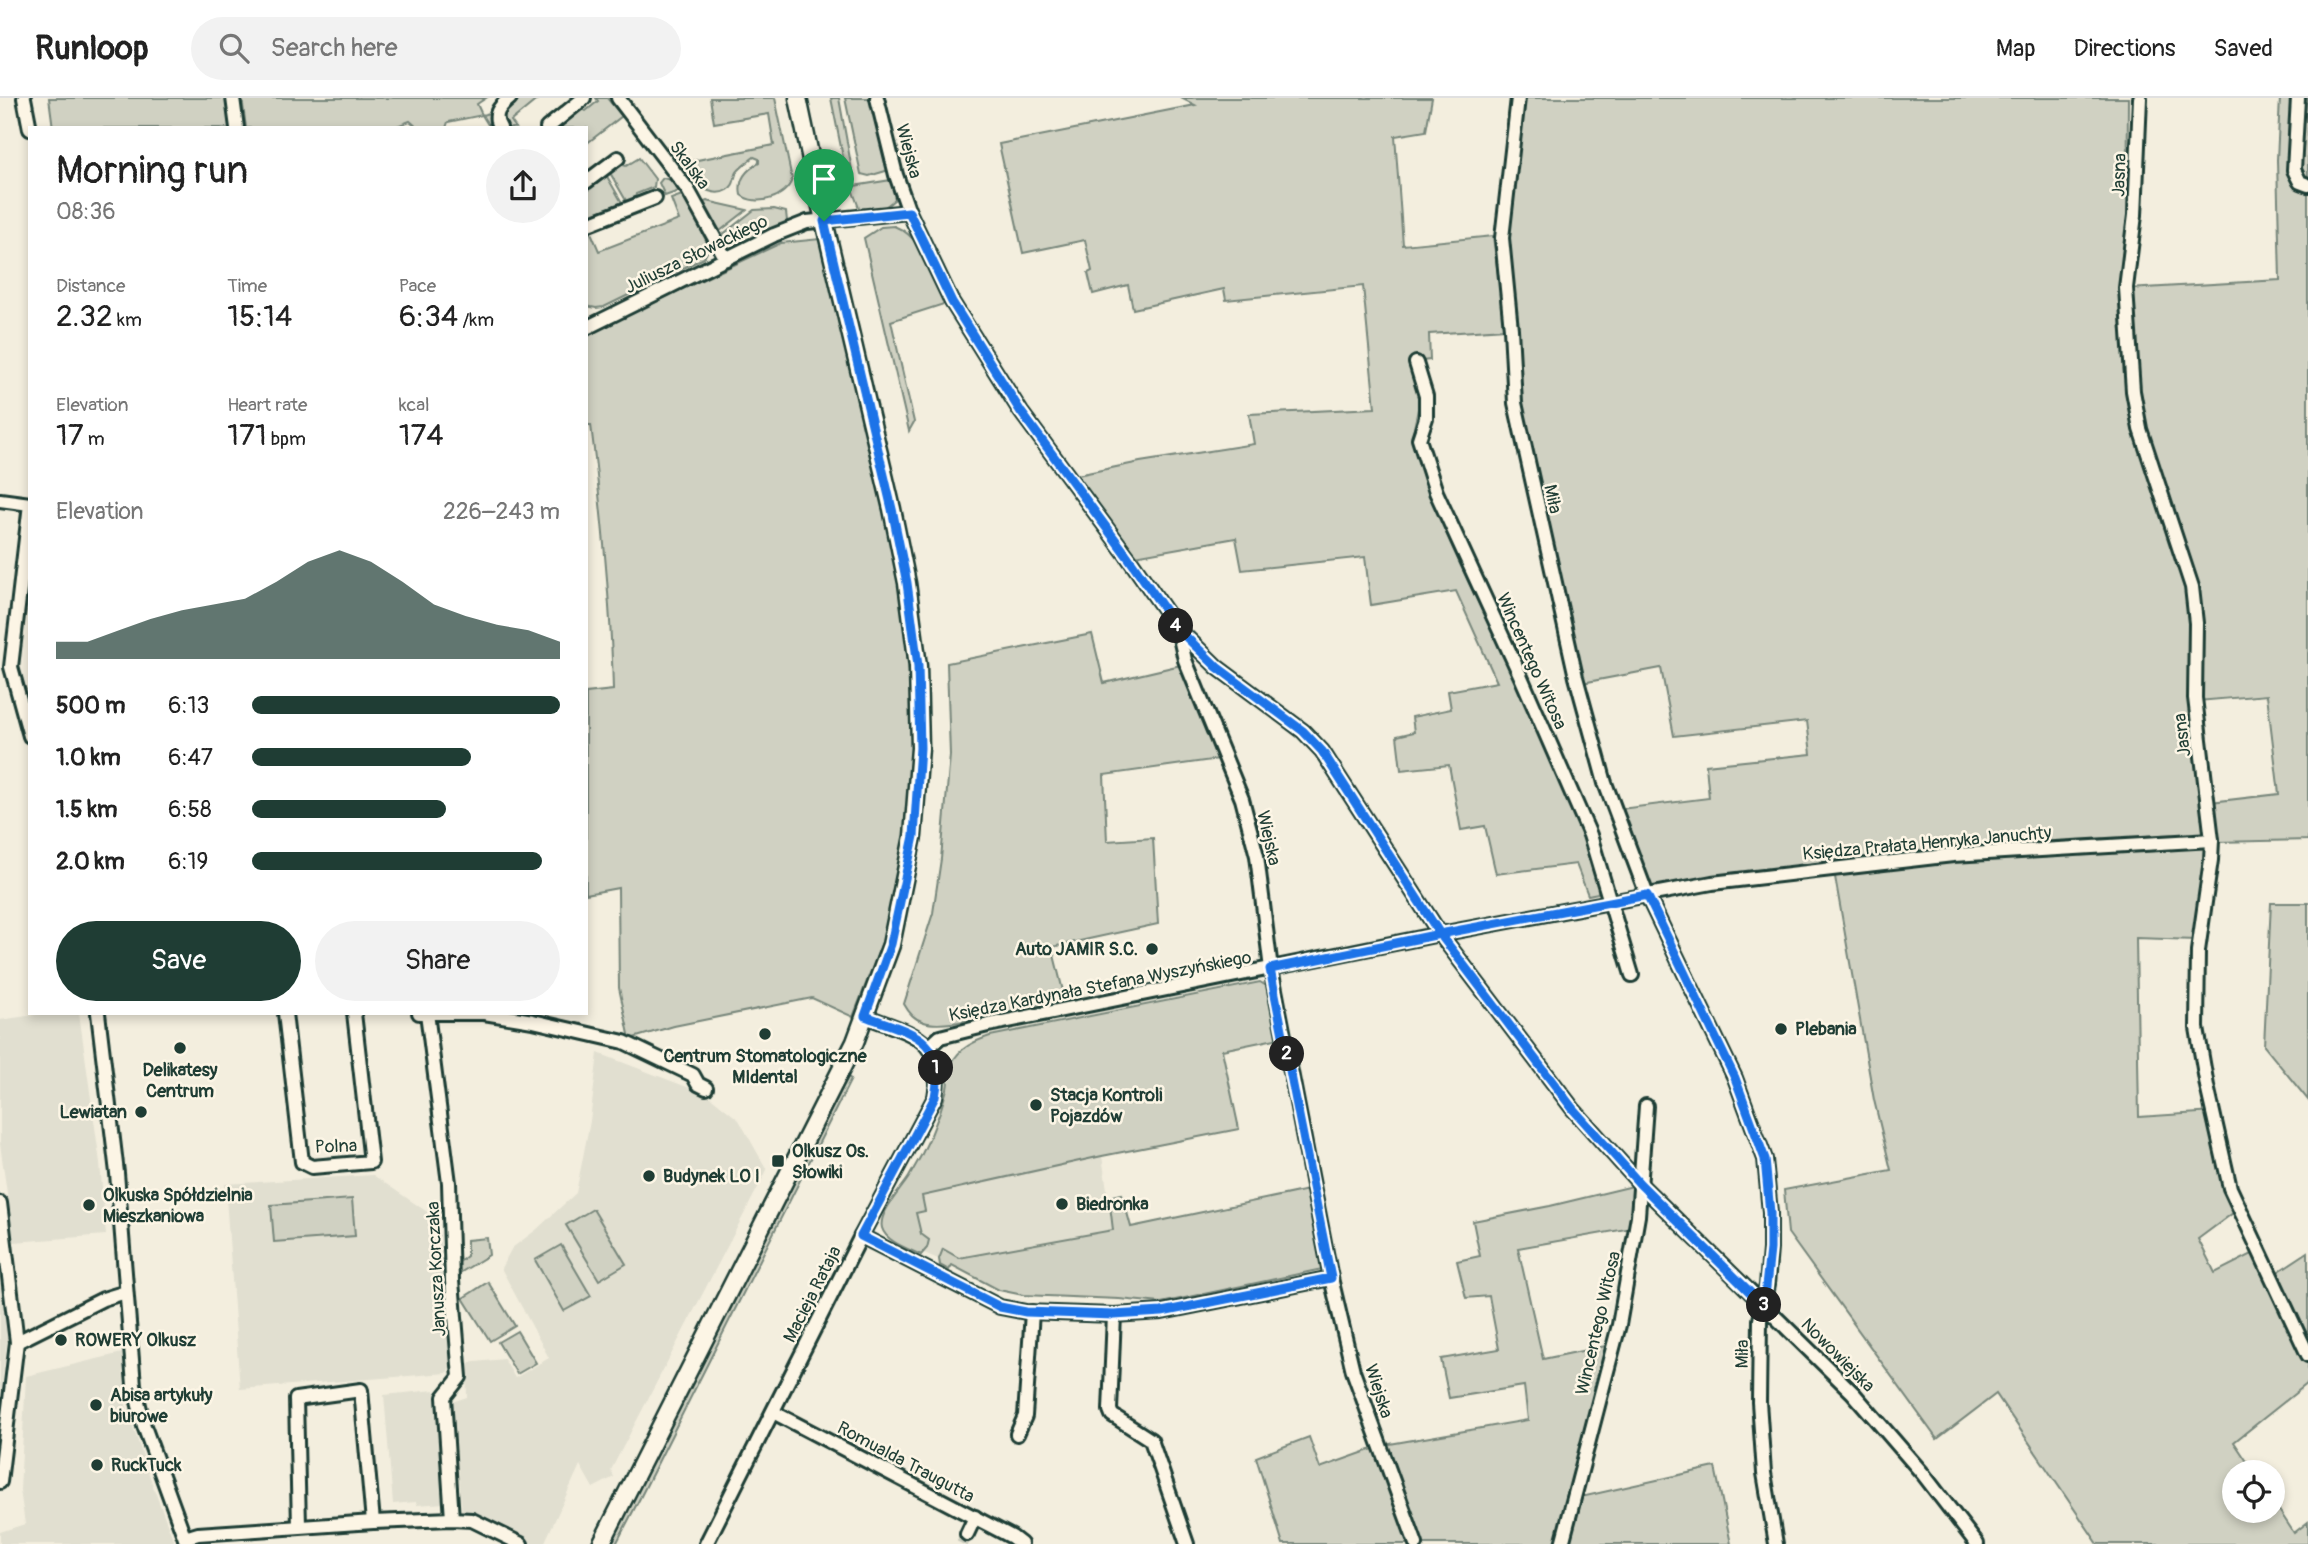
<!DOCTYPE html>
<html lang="en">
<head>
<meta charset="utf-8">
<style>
  :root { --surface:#fff; --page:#f2f2f2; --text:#222; --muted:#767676; --line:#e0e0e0; --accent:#1f3d34 }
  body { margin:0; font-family:Pangolin,sans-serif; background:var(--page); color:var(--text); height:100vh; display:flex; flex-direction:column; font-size:26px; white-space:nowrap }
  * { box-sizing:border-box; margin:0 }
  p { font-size:23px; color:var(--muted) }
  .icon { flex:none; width:38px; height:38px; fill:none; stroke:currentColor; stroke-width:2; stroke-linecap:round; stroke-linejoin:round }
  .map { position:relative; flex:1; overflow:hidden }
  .sheet { position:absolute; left:28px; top:28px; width:560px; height:889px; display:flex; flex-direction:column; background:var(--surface); border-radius:0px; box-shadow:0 4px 10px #0003 }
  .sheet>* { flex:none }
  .tools { position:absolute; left:2222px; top:1362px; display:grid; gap:14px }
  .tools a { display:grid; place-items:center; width:63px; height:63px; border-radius:50%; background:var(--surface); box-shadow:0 4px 10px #0003; font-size:35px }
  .pin { position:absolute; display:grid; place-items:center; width:60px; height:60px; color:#fff; margin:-72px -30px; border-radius:50% 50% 50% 0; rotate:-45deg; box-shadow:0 0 7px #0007 }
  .pin .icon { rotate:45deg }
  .km { position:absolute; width:35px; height:35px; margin:-18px; border-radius:50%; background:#222; color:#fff; font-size:19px; line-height:35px; text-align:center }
  .round { display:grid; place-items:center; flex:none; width:74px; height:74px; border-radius:37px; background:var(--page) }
  .headline { display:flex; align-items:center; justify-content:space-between; height:119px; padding:0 28px }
  h1 { font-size:38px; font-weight:600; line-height:52px }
  .metrics { display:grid; grid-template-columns:repeat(3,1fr); gap:10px; height:119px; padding:7px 28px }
  .metrics div { display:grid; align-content:center }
  .metrics b { font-size:30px; font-weight:600 }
  .metrics small { font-size:19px; font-weight:400 }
  .metrics p { font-size:19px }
  .chart { height:196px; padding:14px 28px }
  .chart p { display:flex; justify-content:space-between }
  .chart svg { width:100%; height:126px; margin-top:7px; fill:var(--accent); opacity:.7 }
  .cta { display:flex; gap:14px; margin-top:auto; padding:14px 28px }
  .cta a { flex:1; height:80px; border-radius:42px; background:var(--accent); color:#fff; font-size:28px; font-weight:600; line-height:80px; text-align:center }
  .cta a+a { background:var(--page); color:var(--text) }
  ul { padding:0 28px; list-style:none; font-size:23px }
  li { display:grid; grid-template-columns:112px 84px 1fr; align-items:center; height:52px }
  li i { height:18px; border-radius:9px; background:var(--accent) }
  header { display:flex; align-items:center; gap:42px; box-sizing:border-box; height:98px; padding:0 35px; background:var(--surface); border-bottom:2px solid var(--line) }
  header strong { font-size:33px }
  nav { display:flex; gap:38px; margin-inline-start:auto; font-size:24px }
  .search { width:490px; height:63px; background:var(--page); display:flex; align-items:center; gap:18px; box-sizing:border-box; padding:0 24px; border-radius:38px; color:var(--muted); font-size:26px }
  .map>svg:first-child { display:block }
  .built { fill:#e1dfd0 }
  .green { fill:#d0d1c2; stroke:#78877b; stroke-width:2 }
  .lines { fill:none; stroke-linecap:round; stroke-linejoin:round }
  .minor-tunnel { stroke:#c9cbbc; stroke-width:12; stroke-dasharray:12 6; stroke-linecap:butt }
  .minor-casing { stroke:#1f3d34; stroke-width:18 }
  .major-casing { stroke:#1f3d34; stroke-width:21 }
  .minor { stroke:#fcf5e5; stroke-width:12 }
  .major { stroke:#fcf5e5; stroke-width:16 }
  .route-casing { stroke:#fff; stroke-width:14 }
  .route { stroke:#1a73e8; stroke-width:9 }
  .poi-dot { fill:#1f3d34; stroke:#fcf5e5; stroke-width:2.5 }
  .labels { text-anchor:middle; stroke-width:5; stroke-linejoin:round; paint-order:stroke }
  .street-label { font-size:18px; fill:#1f3d34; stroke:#fcf5e5 }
  .poi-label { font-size:18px; font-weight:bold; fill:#1f3d34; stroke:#fcf5e5; text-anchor:start }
</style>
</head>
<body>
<header>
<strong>Runloop</strong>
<div class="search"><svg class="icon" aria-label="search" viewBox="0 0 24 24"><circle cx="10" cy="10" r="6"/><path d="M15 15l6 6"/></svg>Search here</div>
<nav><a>Map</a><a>Directions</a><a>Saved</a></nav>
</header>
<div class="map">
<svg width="2308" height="1446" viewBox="0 0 2308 1446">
  <rect width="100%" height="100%" fill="#f3eede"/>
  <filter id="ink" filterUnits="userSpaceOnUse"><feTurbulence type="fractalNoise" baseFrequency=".0143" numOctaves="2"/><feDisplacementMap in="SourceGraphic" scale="14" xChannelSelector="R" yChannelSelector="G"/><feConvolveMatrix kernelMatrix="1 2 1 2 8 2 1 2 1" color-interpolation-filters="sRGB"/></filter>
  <g filter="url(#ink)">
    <!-- built -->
    <g class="built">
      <polygon points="47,915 79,915 100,1065 106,1137 14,1144 0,1046 0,922"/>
      <polygon points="598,955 708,997 739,1022 767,1072 611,1372 614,1379 593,1390 580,1367 544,1446 525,1446 527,1440 477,1415 462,1415 452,1304 467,1299 466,1265 504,1261 515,1280 549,1260 501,1170 512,1150 536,1132 576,1095 590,1023"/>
      <polygon points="1102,1058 1113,1132 952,1167 924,1155 927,1149 921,1136 916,1115 922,1098"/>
      <polygon points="373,1077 439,1122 450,1269 447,1275 240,1291 225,1086"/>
      <polygon points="0,1174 8,1236 0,1300"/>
      <polygon points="122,1255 126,1308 154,1391 175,1446 0,1446 0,1434 25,1426 20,1392 26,1278"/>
      <polygon points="435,1292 445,1405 417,1407 416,1404 393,1406 384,1297"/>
    </g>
    <!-- green -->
    <g class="green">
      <polygon points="49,0 226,0 230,30 53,30"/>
      <polygon points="242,0 486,0 477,6 482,17 489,15 493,17 497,30 490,30 482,17 448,24 446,30 418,30 410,23 392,30 246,30"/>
      <polygon points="515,0 539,0 511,23 516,30 505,30 501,23 502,12"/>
      <polygon points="596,0 607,0 622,18 586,46 586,30 553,30 577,10 586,13 598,3"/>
      <path d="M710,0H775L792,81C787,100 756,109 741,97C738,81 746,72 759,65V61L754,59C749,63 741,69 737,74C733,81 736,87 727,92C709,103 687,78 677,66L774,47L769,16L714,25Z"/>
      <polygon points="831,0 839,0 852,72 850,76 845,69"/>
      <polygon points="845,0 872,0 889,72 869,78 861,76"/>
      <path d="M1181,0H1432L1426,33L1395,38L1403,147L1493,138L1505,231L1429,236L1430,262L1411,264C1414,276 1420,289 1419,301C1419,317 1410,332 1415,347C1433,414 1465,477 1495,539C1519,589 1542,639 1564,690C1576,718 1601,765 1598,795L1588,797L1576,766L1496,776L1485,728L1461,732L1449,667L1401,672L1397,638L1414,634L1412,619L1451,611L1448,593L1497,584L1456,493L1371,507L1365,459L1242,472L1236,440L1135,458L1073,378L1140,364L1254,346L1249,316L1375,310L1363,188L1226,202L1224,191L1133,211L1128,187L1093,196L1088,175L1092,173L1085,142L1023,155L999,46L1195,7Z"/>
      <polygon points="1519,0 2128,0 2127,147 2129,288 2186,478 2209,765 2196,842 2136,840 2139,1019 2214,1014 2241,1109 2198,1141 2215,1175 2260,1152 2273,1177 2308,1154 2308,1285 2234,1344 2254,1374 2235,1374 2235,1412 2273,1412 2273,1403 2294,1435 2308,1424 2308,1446 2098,1446 1996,1296 1937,1341 1788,1135 1784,1092 1891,1072 1874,1002 1834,773 1653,798 1620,711 1709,700 1706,667 1811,656 1807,623 1674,638 1661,570 1582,585 1521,307 1508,133"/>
      <polygon points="2280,0 2308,0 2308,742 2216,744 2211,704 2279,696 2267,597 2198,603 2196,487 2137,296 2129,191 2280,182 2277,62"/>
      <polygon points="639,60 655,81 654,89 636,96 634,104 628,106 609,73 620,66 626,68"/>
      <polygon points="605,75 624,108 586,124 586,90"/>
      <polygon points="663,80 671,82 679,93 665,98 659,85"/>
      <path d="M891,82L895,101C883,112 875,116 859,110L852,91L854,88Z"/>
      <polygon points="682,97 706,142 707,154 704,160 604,209 596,210 586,208 586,144 590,132 599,153 679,122 671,101"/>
      <polygon points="707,103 747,112 720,133 704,104"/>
      <polygon points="774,111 786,114 787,123 782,127 739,147 727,144 722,137 754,112"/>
      <path d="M894,128C924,139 933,177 947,205L891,223L914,324L909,333L864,140L881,129Z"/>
      <path d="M820,141L853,266L901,483L915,649L905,749L884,839L853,919L812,900L674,928L630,941L619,890L618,790L586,796V595L613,592C611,503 602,416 591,327H586V236L781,145Z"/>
      <path d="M1092,536L1104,585L1181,567L1199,605L1219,661L1104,677L1107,743L1153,740L1158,826L1052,849L1065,901C1037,907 947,933 924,924C914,921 909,915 904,906L933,815L941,761L950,657L947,565Z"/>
      <polygon points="2271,805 2308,805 2308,1002 2264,948"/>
      <path d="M1260,884L1268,889L1280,940L1222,952L1239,1031L1102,1058L922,1098L925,1113L916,1115L921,1136L929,1142L927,1150L921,1157C909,1151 886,1144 882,1130C878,1115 901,1092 909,1079C925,1053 939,1021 947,991C949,982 947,972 952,965C959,950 975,943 990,938Z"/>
      <polygon points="848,979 851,981 640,1400 616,1446 609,1446"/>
      <polygon points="1637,1087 1632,1130 1518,1150 1543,1261 1615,1246 1577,1400 1715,1369 1731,1446 1283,1446 1256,1359 1309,1339 1320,1370 1384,1347 1528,1322 1524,1288 1449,1300 1441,1261 1499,1251 1489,1198 1466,1200 1457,1163 1480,1158 1473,1123 1550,1108"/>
      <polygon points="1308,1092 1327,1170 1161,1205 1119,1201 1023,1197 999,1192 952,1167 949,1172 940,1167 939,1161 943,1151 959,1160 1113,1132 1109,1099 1122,1096 1131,1129"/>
      <polygon points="352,1101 355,1138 274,1144 271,1107"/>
      <polygon points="593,1111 626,1166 599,1182 566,1127"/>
      <polygon points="487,1140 489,1157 458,1176 458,1165 467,1158 467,1142"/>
      <polygon points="561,1147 591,1198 564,1213 535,1162"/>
      <polygon points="488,1184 515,1228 490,1243 463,1200"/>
      <polygon points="517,1233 536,1265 517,1276 498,1244"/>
    </g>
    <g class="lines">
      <!-- minor-tunnel -->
      <polyline class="minor-tunnel" points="962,1446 967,1436"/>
      <!-- minor casing -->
      <g class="minor-casing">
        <g id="minor">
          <polyline points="24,0 30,31"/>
          <polyline points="233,0 237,30"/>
          <polyline points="618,0 688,92 726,161"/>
          <polyline points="877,0 896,77 909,114 952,204 1021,314 1128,459 1178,531 1185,562 1242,701 1257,758 1271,871 1331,1180 1353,1273 1416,1446"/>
          <polyline points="1518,0 1502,140 1511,231 1515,305 1576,579 1605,685 1647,797 1735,980 1765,1061 1770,1115 1770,1151 1767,1187 1760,1222 1759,1304 1764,1375 1776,1446"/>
          <polyline points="2140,0 2135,117 2126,190 2133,293 2140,331 2192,489 2196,525 2195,600 2212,742 2211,762 2198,853 2197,930 2207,988 2230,1090 2308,1257"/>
          <polyline points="2298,0 2294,72 2300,84 2308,87"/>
          <path d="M500,30C492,17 499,9 510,0"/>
          <polyline points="547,30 584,0"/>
          <polyline points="586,84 618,60"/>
          <polyline points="586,127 655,100"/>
          <polyline points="586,230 774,137 807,124 909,114"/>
          <polyline points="1416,265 1426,298 1426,320 1419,341 1436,394 1521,579 1590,737 1632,877"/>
          <polyline points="0,402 30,406 11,569 30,638"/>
          <polyline points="1178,531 1217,569 1303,633 1322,653 1440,836 1573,1011 1640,1086 1853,1295 1923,1376 1977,1446"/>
          <polyline points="98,915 117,1075 134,1287 144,1328 187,1446"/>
          <polyline points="285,915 302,1064 312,1069 371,1064 354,915"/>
          <polyline points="419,915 484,915 533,923 624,944 693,977 698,986 706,990"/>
          <polyline points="427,915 449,1085 452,1183 460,1279 444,1299 452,1421"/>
          <polyline points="929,949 940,939 988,927 1440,836 1712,785 1953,757 2212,742"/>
          <polyline points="0,1105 17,1244 0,1384"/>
          <polyline points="861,1138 1000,1209 1026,1214 1114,1217 1162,1214 1331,1180"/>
          <polyline points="1114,1217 1110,1312 1112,1317 1151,1342 1187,1446"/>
          <polyline points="17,1244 103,1201 126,1194"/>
          <polyline points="773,1314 1012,1439 1021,1446"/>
          <polyline points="1017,1336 1025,1318 1032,1214"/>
          <polyline points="299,1428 296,1301 361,1292 373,1424"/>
          <polyline points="967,1436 975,1419"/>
          <polyline points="185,1440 198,1436 373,1424 452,1421 472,1422 521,1446"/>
          <path d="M706,1446L861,1138L935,999C946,939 911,936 865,918"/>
          <polyline points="1562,1446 1619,1227 1638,1118 1646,1008"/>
        </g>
      </g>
      <!-- major casing -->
      <g class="major-casing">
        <polyline id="major" points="601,1446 855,944 891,847 913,738 920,650 918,568 907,485 892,411 824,123 798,0"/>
      </g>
      <!-- minor -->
      <use href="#minor" class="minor"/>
      <!-- major -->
      <use href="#major" class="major"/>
    </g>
  </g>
  <g class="lines" filter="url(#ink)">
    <!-- route casing -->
    <g class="route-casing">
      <path id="route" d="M824,123L892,411L907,485L918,568L920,650L914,738L891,846L865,918C911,935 947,939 935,999L861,1138L1000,1209L1026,1214L1114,1217L1162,1214L1331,1180L1270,871L1440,836L1647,797L1735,980L1765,1061L1770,1115V1151L1764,1208L1640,1086L1573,1011L1440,836L1322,653L1303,633L1217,569L1178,531L1128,459L1021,314L952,204L909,114L824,123"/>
    </g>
    <!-- route -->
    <use href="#route" class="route"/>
  </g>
  <!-- markers -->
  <g class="poi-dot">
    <circle cx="1152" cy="851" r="7"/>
    <circle cx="1781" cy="931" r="7"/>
    <circle cx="765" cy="936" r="7"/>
    <circle cx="180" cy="950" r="7"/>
    <circle cx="1036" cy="1007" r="7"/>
    <circle cx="141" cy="1014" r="7"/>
    <rect x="771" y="1056" width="14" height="14" rx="3.5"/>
    <circle cx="649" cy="1078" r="7"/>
    <circle cx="1062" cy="1106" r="7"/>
    <circle cx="89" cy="1107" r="7"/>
    <circle cx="61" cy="1242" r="7"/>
    <circle cx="96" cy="1307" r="7"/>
    <circle cx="97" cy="1367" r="7"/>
  </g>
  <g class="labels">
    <!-- street labels -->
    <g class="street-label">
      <text transform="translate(909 53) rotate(75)" y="6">Wiejska</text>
      <text transform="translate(690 67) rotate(54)" y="6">Skalska</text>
      <text transform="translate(2119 77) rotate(-88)" y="6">Jasna</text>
      <text transform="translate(696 156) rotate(-26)" y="6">Juliusza Słowackiego</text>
      <text transform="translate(1553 401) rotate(78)" y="6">Miła</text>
      <text transform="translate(1532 563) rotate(66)" y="6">Wincentego Witosa</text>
      <text transform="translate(2182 637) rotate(-97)" y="6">Jasna</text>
      <text transform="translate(1269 740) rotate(77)" y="6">Wiejska</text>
      <text transform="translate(1927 745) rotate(-5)" y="6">Księdza Prałata Henryka Januchty</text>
      <text transform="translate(1100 888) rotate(-11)" y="6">Księdza Kardynała Stefana Wyszyńskiego</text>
      <text transform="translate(336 1048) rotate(-2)" y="6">Polna</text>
      <text transform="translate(436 1171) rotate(-93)" y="6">Janusza Korczaka</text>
      <text transform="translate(812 1196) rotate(-63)" y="6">Macieja Rataja</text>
      <text transform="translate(1598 1225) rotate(-77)" y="6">Wincentego Witosa</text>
      <text transform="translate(1742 1256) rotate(-89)" y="6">Miła</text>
      <text transform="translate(1838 1257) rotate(45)" y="6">Nowowiejska</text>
      <text transform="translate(1379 1293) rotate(72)" y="6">Wiejska</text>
      <text transform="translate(906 1364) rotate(28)" y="6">Romualda Traugutta</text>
    </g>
    <!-- poi labels -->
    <g class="poi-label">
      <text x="1138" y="857" text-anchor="end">Auto JAMIR S.C.</text>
      <text x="1795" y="937">Plebania</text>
      <text x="765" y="964" text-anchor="middle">Centrum Stomatologiczne<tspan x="765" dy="21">MIdental</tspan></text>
      <text x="180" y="978" text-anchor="middle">Delikatesy<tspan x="180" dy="21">Centrum</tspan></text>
      <text x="1050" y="1003">Stacja Kontroli<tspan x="1050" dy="21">Pojazdów</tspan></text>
      <text x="127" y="1020" text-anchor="end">Lewiatan</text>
      <text x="792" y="1059">Olkusz Os.<tspan x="792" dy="21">Słowiki</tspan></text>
      <text x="663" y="1084">Budynek LO I</text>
      <text x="103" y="1103">Olkuska Spółdzielnia<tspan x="103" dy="21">Mieszkaniowa</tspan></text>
      <text x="1076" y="1112">Biedronka</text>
      <text x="75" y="1248">ROWERY Olkusz</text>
      <text x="110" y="1303">Abisa artykuły<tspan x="110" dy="21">biurowe</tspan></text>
      <text x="111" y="1373">RuckTuck</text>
    </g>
  </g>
</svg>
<div class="tools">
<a><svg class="icon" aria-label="locate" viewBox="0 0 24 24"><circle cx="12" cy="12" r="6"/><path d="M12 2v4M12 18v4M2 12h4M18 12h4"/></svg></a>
</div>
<div class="pin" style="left:824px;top:123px;background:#1e9e55"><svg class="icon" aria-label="arrive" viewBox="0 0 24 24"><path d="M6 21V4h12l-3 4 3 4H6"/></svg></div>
<b class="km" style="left:936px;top:970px">1</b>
<b class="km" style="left:1287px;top:956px">2</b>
<b class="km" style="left:1764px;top:1207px">3</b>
<b class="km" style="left:1176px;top:528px">4</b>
<section class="sheet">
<div class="headline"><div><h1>Morning run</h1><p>08:36</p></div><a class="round"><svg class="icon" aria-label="share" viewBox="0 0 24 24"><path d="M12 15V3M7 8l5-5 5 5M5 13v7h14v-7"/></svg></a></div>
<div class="metrics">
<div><p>Distance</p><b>2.32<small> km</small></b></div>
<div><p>Time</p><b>15:14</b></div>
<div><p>Pace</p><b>6:34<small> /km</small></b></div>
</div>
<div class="metrics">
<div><p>Elevation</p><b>17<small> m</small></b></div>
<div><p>Heart rate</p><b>171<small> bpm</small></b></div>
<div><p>kcal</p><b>174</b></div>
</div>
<div class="chart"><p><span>Elevation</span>226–243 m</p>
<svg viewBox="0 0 160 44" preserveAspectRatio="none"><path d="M0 44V38L10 38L20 34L30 30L40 27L50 25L60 23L70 17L80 10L90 6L100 10L110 17L120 25L130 29L140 32L150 34L160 38V44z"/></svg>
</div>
<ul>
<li><b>500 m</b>6:13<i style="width:100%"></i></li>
<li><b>1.0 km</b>6:47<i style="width:71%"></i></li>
<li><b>1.5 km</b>6:58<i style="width:63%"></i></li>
<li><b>2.0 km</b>6:19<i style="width:94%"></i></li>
</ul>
<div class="cta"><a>Save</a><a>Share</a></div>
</section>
</div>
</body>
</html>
